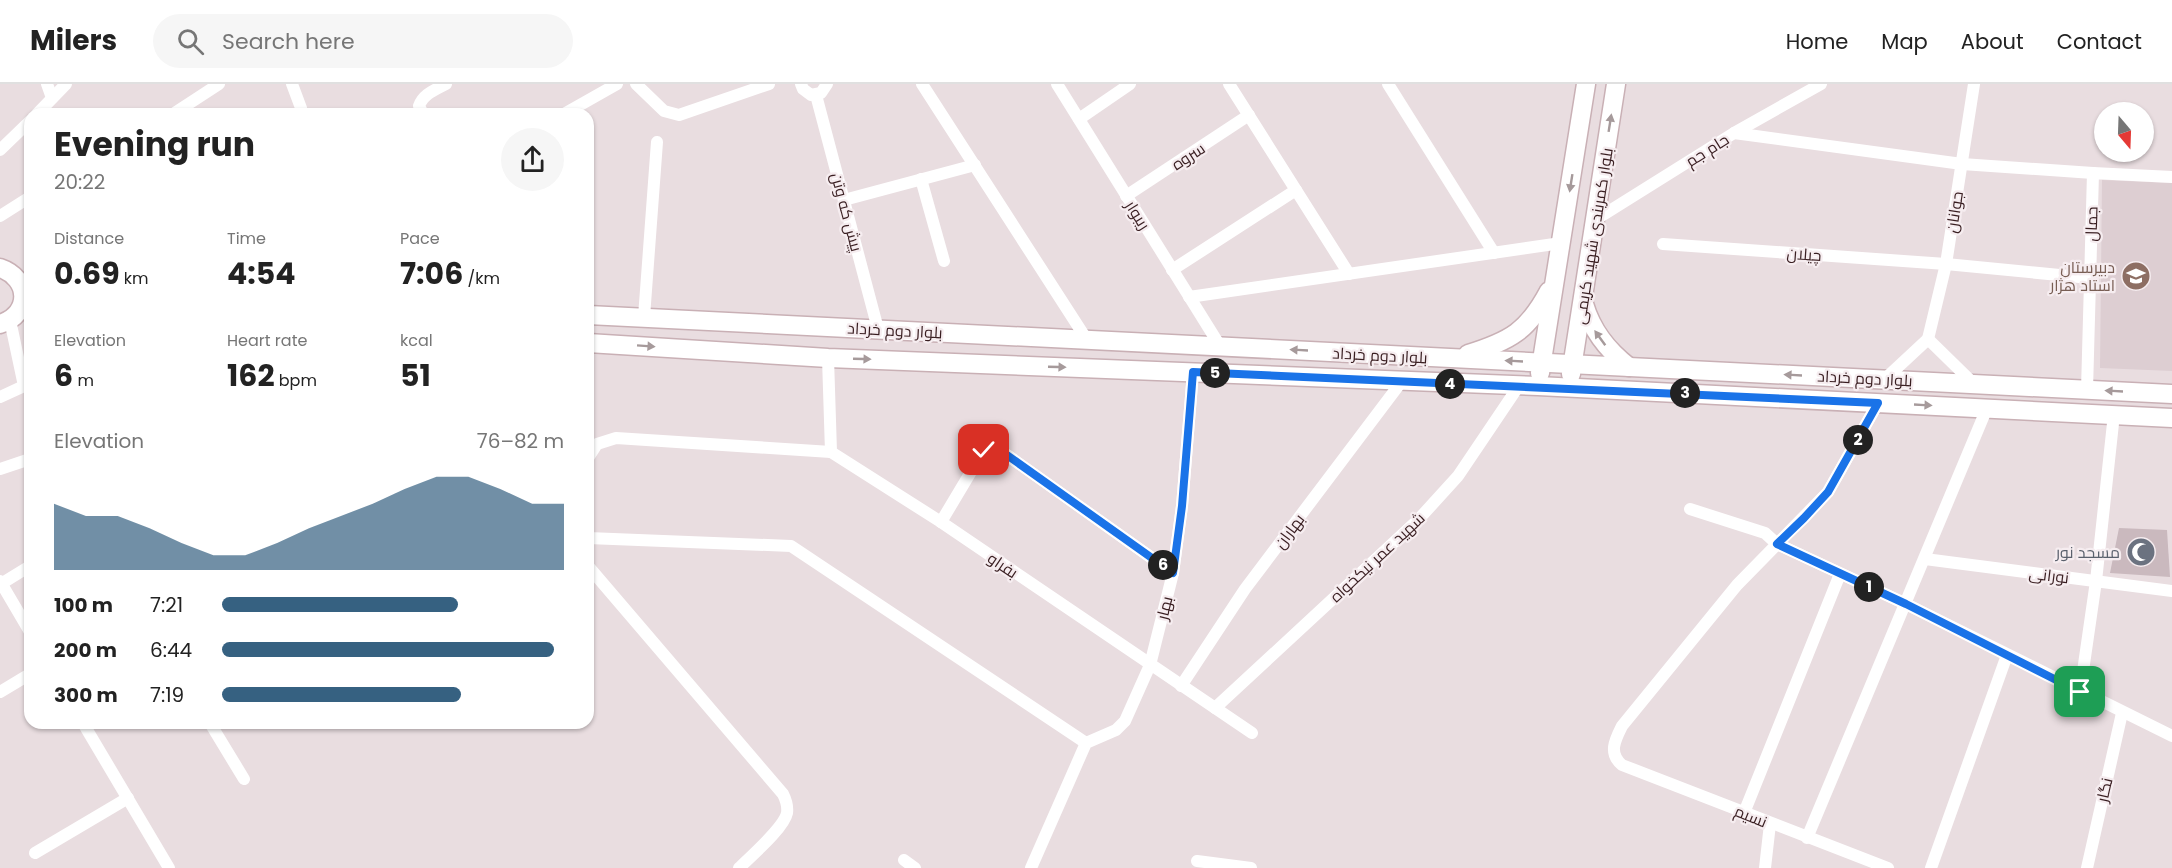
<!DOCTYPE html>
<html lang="en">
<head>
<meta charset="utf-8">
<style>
  :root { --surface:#fff; --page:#f6f6f6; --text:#222; --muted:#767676; --line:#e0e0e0; --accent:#366181 }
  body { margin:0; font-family:Poppins,Cairo,sans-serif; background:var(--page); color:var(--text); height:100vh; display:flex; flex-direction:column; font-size:22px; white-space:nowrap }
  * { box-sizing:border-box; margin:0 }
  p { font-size:20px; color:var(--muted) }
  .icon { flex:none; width:33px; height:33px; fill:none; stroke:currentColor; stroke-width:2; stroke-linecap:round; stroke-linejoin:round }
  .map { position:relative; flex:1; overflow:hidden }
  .panel { position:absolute; left:24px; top:24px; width:570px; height:621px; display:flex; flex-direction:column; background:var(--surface); border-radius:18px; box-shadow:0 2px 4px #0004 }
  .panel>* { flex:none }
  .needle { width:39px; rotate:161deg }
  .buttons { position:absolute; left:2094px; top:18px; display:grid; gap:12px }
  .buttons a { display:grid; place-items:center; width:60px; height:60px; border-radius:50%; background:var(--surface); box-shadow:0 2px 4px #0004; font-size:30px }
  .pin { position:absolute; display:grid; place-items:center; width:51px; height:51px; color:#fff; margin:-26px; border-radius:12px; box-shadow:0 3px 9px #0006 }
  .km { position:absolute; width:30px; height:30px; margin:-15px; border-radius:50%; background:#222; color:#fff; font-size:16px; line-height:30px; text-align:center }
  .round { display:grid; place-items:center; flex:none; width:63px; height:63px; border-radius:32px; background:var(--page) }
  .head { display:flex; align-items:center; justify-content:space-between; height:102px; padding:0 30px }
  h1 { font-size:33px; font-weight:700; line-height:45px }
  .stats { display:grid; grid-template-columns:repeat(3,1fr); gap:9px; height:102px; padding:6px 30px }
  .stats div { display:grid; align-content:center }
  .stats b { font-size:30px; font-weight:700 }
  .stats small { font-size:16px; font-weight:400 }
  .stats p { font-size:16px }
  .chart { height:168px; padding:12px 30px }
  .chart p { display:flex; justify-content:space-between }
  .chart svg { width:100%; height:108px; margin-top:6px; fill:var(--accent); opacity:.7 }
  ul { padding:0 30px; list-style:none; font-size:20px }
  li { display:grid; grid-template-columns:96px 72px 1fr; align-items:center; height:45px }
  li i { height:15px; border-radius:8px; background:var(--accent) }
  header { display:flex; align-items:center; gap:36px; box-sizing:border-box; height:84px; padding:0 30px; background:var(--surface); border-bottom:2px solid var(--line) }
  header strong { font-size:28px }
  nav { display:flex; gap:33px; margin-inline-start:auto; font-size:21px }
  .search { width:420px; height:54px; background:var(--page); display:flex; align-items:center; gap:15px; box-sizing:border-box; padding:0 21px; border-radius:33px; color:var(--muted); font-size:22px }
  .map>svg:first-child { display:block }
  .built { fill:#ddced2 }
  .building { fill:#cab9be }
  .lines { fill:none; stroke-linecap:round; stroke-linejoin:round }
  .secondary-casing { stroke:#c9b0b5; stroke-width:21 }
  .street { stroke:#fff; stroke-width:12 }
  .secondary { stroke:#fff; stroke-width:18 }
  .oneway { fill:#a69a9b }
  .route-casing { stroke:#fff; stroke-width:12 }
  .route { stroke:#1a73e8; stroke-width:8 }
  .labels { text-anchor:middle; stroke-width:4.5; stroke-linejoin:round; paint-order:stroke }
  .street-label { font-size:16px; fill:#391e21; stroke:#f6edf0 }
  .education-label { font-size:16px; fill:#785e54; stroke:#f6edf0; text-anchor:end }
  .worship-label { font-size:16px; fill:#5b616d; stroke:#f6edf0; text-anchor:end }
</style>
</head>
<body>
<header>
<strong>Milers</strong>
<div class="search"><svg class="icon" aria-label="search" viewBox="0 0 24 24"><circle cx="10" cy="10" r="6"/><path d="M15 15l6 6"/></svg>Search here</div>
<nav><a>Home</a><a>Map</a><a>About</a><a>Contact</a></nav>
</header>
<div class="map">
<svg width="2172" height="784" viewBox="0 0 2172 784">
  <rect width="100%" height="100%" fill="#e9dde0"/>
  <!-- built -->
  <polygon class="built" points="2102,96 2172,99 2172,287 2100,284"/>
  <!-- building -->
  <polygon class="building" points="2119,444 2167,446 2170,493 2110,489"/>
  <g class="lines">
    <!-- secondary casing -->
    <g class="secondary-casing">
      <g id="secondary">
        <path d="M0,184C30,194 32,230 0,240"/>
        <path d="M1584,220C1592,247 1607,266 1629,283"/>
        <polyline points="588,231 2172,310"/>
        <polyline points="588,259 828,274 1538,302 2172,334"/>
        <path d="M1468,270C1510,257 1528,247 1549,207"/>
        <polyline points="1540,289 1586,0"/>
        <polyline points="1571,290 1616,0"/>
      </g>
    </g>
    <!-- street -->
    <g class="street">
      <polyline points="47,0 52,14"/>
      <polyline points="292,0 301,24"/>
      <polyline points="636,0 664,27 679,31 769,0"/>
      <polyline points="801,0 803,5 811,11 821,9 827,0"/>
      <polyline points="922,0 1087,256"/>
      <polyline points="1057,0 1220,262"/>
      <polyline points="1229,0 1349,190"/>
      <polyline points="1388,0 1494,169"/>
      <polyline points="816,11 878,245"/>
      <polyline points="37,30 66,0"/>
      <polyline points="173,30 219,0"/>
      <path d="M423,30L419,22C423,10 435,6 446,0"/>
      <polyline points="564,30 617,0"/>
      <polyline points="1079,35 1130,0"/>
      <polyline points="1734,49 1962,80 2093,89"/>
      <polyline points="0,66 30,37"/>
      <polyline points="921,95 944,177"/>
      <polyline points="1126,112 1249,31"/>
      <polyline points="844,116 975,81"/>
      <polyline points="0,132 30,113"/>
      <polyline points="1595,136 1734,49 1821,0"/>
      <polyline points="1663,160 1946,180 2090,194"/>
      <polyline points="1172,186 1296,106"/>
      <polyline points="1189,213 1561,159"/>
      <polyline points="644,233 657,58"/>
      <polyline points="10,236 24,302"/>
      <polyline points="1928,255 1946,180 1974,0"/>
      <polyline points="828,274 831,368 941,438 1252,649"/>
      <polyline points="1885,295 1928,255 1974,300"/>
      <polyline points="2087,306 2093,89 2172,93"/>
      <polyline points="0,313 24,302 29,304"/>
      <path d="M1878,319L1828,408L1737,501L1622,642C1615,656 1608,669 1622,681L1888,784"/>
      <polyline points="588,374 597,360 616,354 831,368"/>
      <polyline points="0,385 30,375"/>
      <polyline points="1690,425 1765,449 1777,460 1906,520 2172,652"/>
      <polyline points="941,438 984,366 990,363 997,364 1173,489"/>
      <polyline points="588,454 791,462 1086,659"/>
      <polyline points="1925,475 2172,507"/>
      <path d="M588,482L783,710C786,716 788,722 787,729C784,744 751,772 739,784"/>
      <polyline points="0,497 30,548"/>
      <polyline points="1,500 30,482"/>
      <polyline points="1181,602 1245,505 1402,297"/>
      <polyline points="0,608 30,590"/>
      <polyline points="2080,608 2096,497 2114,330"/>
      <polyline points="1215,624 1418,436 1458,392 1518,303"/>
      <polyline points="83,639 169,784"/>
      <polyline points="210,639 244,695"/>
      <polyline points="1744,729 1840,490"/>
      <polyline points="1807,754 1987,324"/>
      <polyline points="35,769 128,714"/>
      <polyline points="904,776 915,784"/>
      <polyline points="1197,777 1251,784"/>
      <polyline points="1031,784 1086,659 1116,646 1125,637 1150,581 1173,489 1182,422 1193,288"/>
      <polyline points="1765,784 1770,740"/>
      <polyline points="1931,784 2007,571"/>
      <polyline points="2087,784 2122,629"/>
    </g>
    <!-- secondary -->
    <use href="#secondary" class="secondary"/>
  </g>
  <!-- one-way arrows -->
  <defs><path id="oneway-solid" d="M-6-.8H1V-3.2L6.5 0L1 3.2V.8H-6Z" transform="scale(1.5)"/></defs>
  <g class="oneway">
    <use href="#oneway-solid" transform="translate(1610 39) rotate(-81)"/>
    <use href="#oneway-solid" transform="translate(1571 99) rotate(99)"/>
    <use href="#oneway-solid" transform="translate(1600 254) rotate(-126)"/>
    <use href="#oneway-solid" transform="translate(646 262) rotate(4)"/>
    <use href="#oneway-solid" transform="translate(1299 266) rotate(-177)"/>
    <use href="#oneway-solid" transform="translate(862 275) rotate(2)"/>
    <use href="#oneway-solid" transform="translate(1514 277) rotate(-177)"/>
    <use href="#oneway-solid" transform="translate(1057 283) rotate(2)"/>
    <use href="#oneway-solid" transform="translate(1793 291) rotate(-177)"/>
    <use href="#oneway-solid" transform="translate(2114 307) rotate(-177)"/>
    <use href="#oneway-solid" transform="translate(1923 321) rotate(3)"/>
  </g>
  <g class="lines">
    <!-- route casing -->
    <g class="route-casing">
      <polyline id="route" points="984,366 990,363 997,364 1173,489 1182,422 1193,288 1878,319 1828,408 1804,434 1777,460 1906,520 2080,608"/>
    </g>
    <!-- route -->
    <use href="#route" class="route"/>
  </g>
  <!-- icons -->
  <defs>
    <g id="school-disc" transform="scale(1.5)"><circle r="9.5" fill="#8d6e63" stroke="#f6edf0"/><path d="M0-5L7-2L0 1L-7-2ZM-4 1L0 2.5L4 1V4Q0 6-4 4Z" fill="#fff"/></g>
    <g id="mosque-disc" transform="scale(1.5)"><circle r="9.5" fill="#6b7280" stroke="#f6edf0"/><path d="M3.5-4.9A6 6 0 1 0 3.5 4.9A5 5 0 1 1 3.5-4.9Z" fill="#fff"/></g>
  </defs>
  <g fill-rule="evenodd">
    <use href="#school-disc" x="2136" y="192"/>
    <use href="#mosque-disc" x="2141" y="468"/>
  </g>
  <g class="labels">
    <!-- street labels -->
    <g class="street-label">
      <text transform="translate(1707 66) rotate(-32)" y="6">جام جم</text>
      <text transform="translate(1188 72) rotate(-33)" y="6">سروه</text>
      <text transform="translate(847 128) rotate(75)" y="6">پیش که وتن</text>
      <text transform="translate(1954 128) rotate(-81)" y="6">جوانان</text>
      <text transform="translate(1138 131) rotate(58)" y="6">ریبوار</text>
      <text transform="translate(2091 140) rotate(-88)" y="6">جمال</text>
      <text transform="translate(1593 152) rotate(-81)" y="6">بلوار کمربندی شهید کریمی</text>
      <text transform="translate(1804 170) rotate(4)" y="6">چیلان</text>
      <text transform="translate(895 246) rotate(3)" y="6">بلوار دوم خرداد</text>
      <text transform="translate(1380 271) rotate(3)" y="6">بلوار دوم خرداد</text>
      <text transform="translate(1865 294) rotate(3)" y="6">بلوار دوم خرداد</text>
      <text transform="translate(1289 447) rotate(-53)" y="6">بهاران</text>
      <text transform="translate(1377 473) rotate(-43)" y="6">شهید عمر نیکخواه</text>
      <text transform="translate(1003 481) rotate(34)" y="6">بفراو</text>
      <text transform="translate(2049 491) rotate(7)" y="6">نورانی</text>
      <text transform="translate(1164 524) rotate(-76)" y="6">بهار</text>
      <text transform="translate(2104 706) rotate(-77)" y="6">نگار</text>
      <text transform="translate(1751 732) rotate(22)" y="6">نسیم</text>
    </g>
    <!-- education labels -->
    <g class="education-label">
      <text x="2115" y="189">دبیرستان<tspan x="2115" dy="18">استاد هژار</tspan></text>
    </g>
    <!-- worship labels -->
    <g class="worship-label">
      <text x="2120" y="474">مسجد نور</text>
    </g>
  </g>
</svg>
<div class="buttons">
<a><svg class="needle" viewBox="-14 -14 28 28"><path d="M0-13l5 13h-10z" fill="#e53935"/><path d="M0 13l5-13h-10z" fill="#767676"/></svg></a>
</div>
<div class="pin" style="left:2080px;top:608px;background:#1e9e55"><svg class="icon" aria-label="arrive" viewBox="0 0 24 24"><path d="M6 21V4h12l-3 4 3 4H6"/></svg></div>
<div class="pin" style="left:984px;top:366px;background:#d93025"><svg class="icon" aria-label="check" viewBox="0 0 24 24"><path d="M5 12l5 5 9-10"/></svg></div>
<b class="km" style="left:1869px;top:503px">1</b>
<b class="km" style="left:1858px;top:356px">2</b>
<b class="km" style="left:1685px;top:309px">3</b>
<b class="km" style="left:1450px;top:300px">4</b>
<b class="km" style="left:1215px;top:289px">5</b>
<b class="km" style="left:1163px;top:481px">6</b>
<section class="panel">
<div class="head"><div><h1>Evening run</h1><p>20:22</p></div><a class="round"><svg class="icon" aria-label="share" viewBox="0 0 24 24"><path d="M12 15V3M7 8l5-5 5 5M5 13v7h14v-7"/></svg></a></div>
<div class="stats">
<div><p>Distance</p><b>0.69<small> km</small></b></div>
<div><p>Time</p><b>4:54</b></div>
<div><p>Pace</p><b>7:06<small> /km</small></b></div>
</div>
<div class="stats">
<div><p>Elevation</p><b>6<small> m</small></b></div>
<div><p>Heart rate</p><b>162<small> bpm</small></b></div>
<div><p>kcal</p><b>51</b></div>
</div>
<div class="chart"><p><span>Elevation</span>76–82 m</p>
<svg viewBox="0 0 160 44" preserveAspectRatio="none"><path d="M0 44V17L10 22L20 22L30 27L40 33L50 38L60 38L70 33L80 27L90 22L100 17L110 11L120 6L130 6L140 11L150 17L160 17V44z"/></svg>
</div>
<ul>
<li><b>100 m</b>7:21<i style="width:69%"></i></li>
<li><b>200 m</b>6:44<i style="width:97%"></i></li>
<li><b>300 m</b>7:19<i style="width:70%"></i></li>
</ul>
</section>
</div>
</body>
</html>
